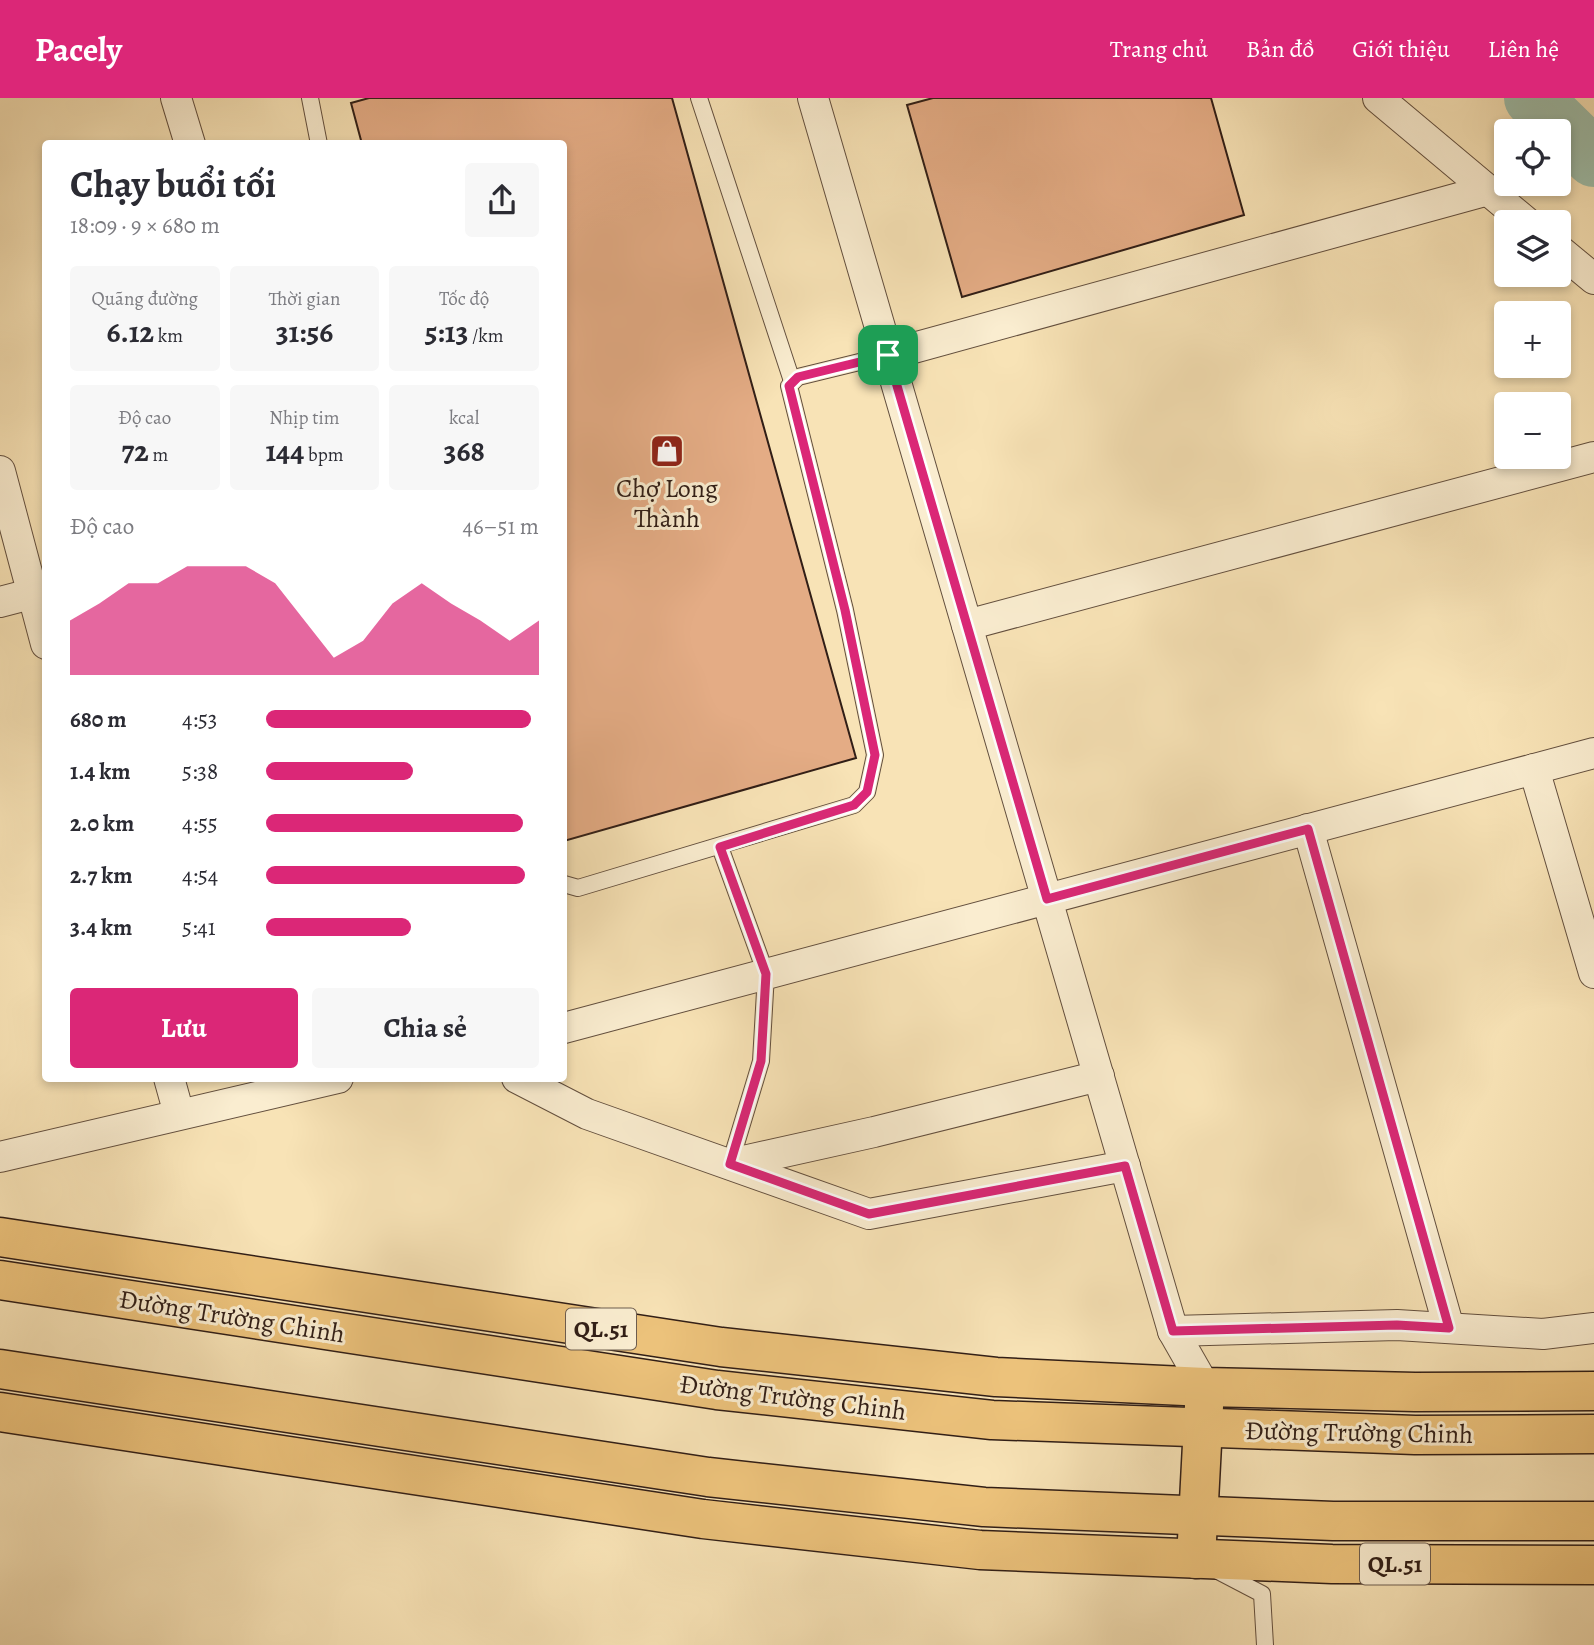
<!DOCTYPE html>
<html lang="vi">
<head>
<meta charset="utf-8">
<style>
  :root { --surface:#fff; --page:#f7f7f7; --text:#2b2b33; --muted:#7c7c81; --accent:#db2777 }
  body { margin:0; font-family:Alegreya,serif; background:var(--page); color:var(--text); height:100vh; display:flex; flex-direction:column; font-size:26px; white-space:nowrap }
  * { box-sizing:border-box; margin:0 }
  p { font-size:23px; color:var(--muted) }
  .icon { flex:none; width:38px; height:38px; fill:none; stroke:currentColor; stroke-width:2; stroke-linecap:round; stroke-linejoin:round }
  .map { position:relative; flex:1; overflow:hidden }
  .panel { position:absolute; left:42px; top:42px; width:525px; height:942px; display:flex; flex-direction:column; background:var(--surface); border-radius:7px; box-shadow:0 4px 10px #0003 }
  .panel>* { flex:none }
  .controls { position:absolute; left:1494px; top:21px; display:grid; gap:14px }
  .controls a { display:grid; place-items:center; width:77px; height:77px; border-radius:7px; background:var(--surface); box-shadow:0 4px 10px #0003; font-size:35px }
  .pin { position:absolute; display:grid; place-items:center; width:60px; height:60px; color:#fff; margin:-30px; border-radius:14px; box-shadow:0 4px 10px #0006 }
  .round { display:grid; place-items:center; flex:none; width:74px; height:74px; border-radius:7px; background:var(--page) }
  .head { display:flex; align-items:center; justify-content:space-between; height:119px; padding:0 28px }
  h1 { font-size:38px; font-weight:700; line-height:52px }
  .metrics { display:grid; grid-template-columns:repeat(3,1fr); gap:10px; height:119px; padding:7px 28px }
  .metrics div { display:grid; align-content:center; border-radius:7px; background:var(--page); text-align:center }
  .metrics b { font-size:30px; font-weight:700 }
  .metrics small { font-size:19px; font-weight:400 }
  .metrics p { font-size:19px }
  .chart { height:196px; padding:14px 28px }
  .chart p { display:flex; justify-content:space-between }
  .chart svg { width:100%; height:126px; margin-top:7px; fill:var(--accent); opacity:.7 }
  .button { display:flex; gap:14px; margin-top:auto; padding:14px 28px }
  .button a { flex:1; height:80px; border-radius:7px; background:var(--accent); color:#fff; font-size:28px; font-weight:700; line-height:80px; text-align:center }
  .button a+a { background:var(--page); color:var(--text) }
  ul { padding:0 28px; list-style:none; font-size:23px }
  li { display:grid; grid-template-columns:112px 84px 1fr; align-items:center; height:52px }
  li i { height:18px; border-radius:9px; background:var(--accent) }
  header { display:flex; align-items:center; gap:42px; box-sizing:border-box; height:98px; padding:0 35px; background:var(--accent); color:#fff }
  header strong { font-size:33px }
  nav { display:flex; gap:38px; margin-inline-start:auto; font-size:24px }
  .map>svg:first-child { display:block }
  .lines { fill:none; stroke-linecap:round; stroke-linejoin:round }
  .river { stroke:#9ebeaa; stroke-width:58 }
  .building { fill:#e4ac85; stroke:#311e16; stroke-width:2 }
  .service-casing { stroke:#634f3e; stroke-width:18 }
  .minor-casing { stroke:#634f3e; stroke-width:32 }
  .primary-casing { stroke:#311e16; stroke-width:41 }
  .trunk-casing { stroke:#311e16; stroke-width:41 }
  .service { stroke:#faedd0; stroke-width:16 }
  .minor { stroke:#faedd0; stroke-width:30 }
  .primary { stroke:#ecc27b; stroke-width:38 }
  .trunk { stroke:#ecc27b; stroke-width:38 }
  .route-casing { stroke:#fff; stroke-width:14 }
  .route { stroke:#db2777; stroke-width:9 }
  .labels { text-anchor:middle; stroke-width:6; stroke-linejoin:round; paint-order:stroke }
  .shield { fill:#faedd0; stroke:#6d5c4e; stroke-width:2 }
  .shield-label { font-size:24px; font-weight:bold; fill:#311e16 }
  .poi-label { font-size:26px; fill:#311e16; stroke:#faedd0 }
  .street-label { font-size:26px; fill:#311e16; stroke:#faedd0 }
</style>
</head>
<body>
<header>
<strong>Pacely</strong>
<nav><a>Trang chủ</a><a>Bản đồ</a><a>Giới thiệu</a><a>Liên hệ</a></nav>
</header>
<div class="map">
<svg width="1594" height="1547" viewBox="0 0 1594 1547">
  <rect width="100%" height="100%" fill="#f8e3b6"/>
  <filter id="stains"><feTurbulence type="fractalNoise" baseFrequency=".00286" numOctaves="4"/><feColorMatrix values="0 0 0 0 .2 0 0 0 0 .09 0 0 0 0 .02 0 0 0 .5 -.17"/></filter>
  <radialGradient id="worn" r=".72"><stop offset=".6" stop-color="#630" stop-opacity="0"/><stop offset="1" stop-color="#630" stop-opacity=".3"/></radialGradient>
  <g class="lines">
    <!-- river -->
    <polyline class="river" points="1533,0 1594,60"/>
  </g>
  <!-- building -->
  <g class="building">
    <polygon points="369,0 672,0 856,660 564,743 564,46 362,46 351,5"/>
    <polygon points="933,0 1211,0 1244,117 962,199 907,7"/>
  </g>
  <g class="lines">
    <!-- service casing -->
    <g class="service-casing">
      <g id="service">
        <polyline points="310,0 319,46"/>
        <polyline points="699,0 792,283"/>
        <polyline points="720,749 766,876 761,963 730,1066"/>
        <polyline points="564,786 578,790 854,707 867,694 875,657 845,512 789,288 798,279 888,257"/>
        <polyline points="1216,1472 1262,1496 1265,1547"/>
      </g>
    </g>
    <!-- minor casing -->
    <g class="minor-casing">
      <g id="minor">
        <polyline points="176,0 190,46"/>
        <polyline points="813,0 1173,1233 1205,1289"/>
        <polyline points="1378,0 1526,124"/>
        <polyline points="1559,152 1594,181"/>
        <polyline points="888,257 1488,92"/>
        <polyline points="0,373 46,546"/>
        <polyline points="0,504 46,492"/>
        <polyline points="967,527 1594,359"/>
        <polyline points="1534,671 1594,875"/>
        <polyline points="1308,731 1449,1230"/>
        <polyline points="564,930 1594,655"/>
        <polyline points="169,980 179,1016"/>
        <polyline points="517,980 587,1016 869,1116 1125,1068"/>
        <polyline points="0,1059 338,980"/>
        <polyline points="730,1066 874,1034 1099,978"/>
        <polyline points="1173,1233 1397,1227 1543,1236 1594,1230"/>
      </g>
    </g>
    <!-- primary casing -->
    <g class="primary-casing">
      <g id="primary">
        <polyline points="0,1139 721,1249 996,1279 1205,1289 1415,1294 1594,1293"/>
        <polyline points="0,1314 703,1421 980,1452 1332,1466 1594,1467"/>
      </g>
    </g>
    <!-- trunk casing -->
    <g class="trunk-casing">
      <g id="trunk">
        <polyline points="0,1182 717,1292 992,1322 1415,1337 1594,1336"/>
        <polyline points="0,1271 708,1379 984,1409 1333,1423 1594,1423"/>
        <polyline points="1196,1461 1205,1289"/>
      </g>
    </g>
    <!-- service -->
    <use href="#service" class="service"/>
    <!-- minor -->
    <use href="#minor" class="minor"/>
    <!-- primary -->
    <use href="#primary" class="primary"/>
    <!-- trunk -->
    <use href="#trunk" class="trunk"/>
  </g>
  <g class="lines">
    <!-- route casing -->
    <g class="route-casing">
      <polygon id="route" points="888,257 1047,801 1308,731 1449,1230 1397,1227 1173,1233 1125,1068 869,1116 730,1066 761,963 766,876 720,749 854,707 867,694 875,657 845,512 789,288 798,279"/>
    </g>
    <!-- route -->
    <use href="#route" class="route"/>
  </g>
  <!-- icons -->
  <defs>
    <g id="shop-square" transform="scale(1.75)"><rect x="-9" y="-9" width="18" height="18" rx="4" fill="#8f2418" stroke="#faedd0"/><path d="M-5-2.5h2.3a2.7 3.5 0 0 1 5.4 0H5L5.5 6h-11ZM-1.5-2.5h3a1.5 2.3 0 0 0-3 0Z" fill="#fff"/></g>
  </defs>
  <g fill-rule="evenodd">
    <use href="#shop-square" x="667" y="353"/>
  </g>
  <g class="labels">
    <!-- shield labels -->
    <g class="shield">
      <rect x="566" y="1210.5" width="70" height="41" rx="5"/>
      <rect x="1360" y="1445.5" width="70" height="41" rx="5"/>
    </g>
    <g class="shield-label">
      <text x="601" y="1239">QL.51</text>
      <text x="1395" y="1474">QL.51</text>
    </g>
    <!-- poi labels -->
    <g class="poi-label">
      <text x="667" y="399">Chợ Long<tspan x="667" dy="30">Thành</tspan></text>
    </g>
    <!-- street labels -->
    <g class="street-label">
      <text transform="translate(232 1218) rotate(9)" y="9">Đường Trường Chinh</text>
      <text transform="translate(793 1299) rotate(7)" y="9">Đường Trường Chinh</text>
      <text transform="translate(1359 1334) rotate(1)" y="9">Đường Trường Chinh</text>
    </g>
  </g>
  <rect width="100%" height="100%" filter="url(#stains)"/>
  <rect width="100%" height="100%" fill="url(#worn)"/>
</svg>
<div class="controls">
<a><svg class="icon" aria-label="locate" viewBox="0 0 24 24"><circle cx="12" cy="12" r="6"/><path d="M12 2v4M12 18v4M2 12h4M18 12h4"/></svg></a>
<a><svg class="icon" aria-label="layers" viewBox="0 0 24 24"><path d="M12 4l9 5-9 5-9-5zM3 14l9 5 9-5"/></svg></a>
<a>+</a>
<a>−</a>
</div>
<div class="pin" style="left:888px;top:257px;background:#1e9e55"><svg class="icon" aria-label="arrive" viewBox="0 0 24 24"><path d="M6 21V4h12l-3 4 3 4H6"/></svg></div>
<section class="panel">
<div class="head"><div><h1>Chạy buổi tối</h1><p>18:09 · 9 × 680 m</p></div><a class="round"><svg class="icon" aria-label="share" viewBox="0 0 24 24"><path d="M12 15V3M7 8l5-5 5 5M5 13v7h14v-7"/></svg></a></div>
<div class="metrics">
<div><p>Quãng đường</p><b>6.12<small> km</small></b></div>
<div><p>Thời gian</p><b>31:56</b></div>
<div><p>Tốc độ</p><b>5:13<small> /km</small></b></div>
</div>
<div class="metrics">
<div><p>Độ cao</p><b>72<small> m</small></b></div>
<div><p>Nhịp tim</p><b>144<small> bpm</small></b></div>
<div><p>kcal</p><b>368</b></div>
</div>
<div class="chart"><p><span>Độ cao</span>46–51 m</p>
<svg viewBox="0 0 160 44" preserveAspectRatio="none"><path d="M0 44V25L10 19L20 12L30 12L40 6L50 6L60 6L70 12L80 25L90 38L100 32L110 19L120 12L130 19L140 25L150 32L160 25V44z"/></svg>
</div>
<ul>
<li><b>680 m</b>4:53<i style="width:97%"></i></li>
<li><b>1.4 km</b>5:38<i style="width:54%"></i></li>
<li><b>2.0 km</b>4:55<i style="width:94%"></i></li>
<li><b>2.7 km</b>4:54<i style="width:95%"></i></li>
<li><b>3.4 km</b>5:41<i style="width:53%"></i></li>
</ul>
<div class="button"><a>Lưu</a><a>Chia sẻ</a></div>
</section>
</div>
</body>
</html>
